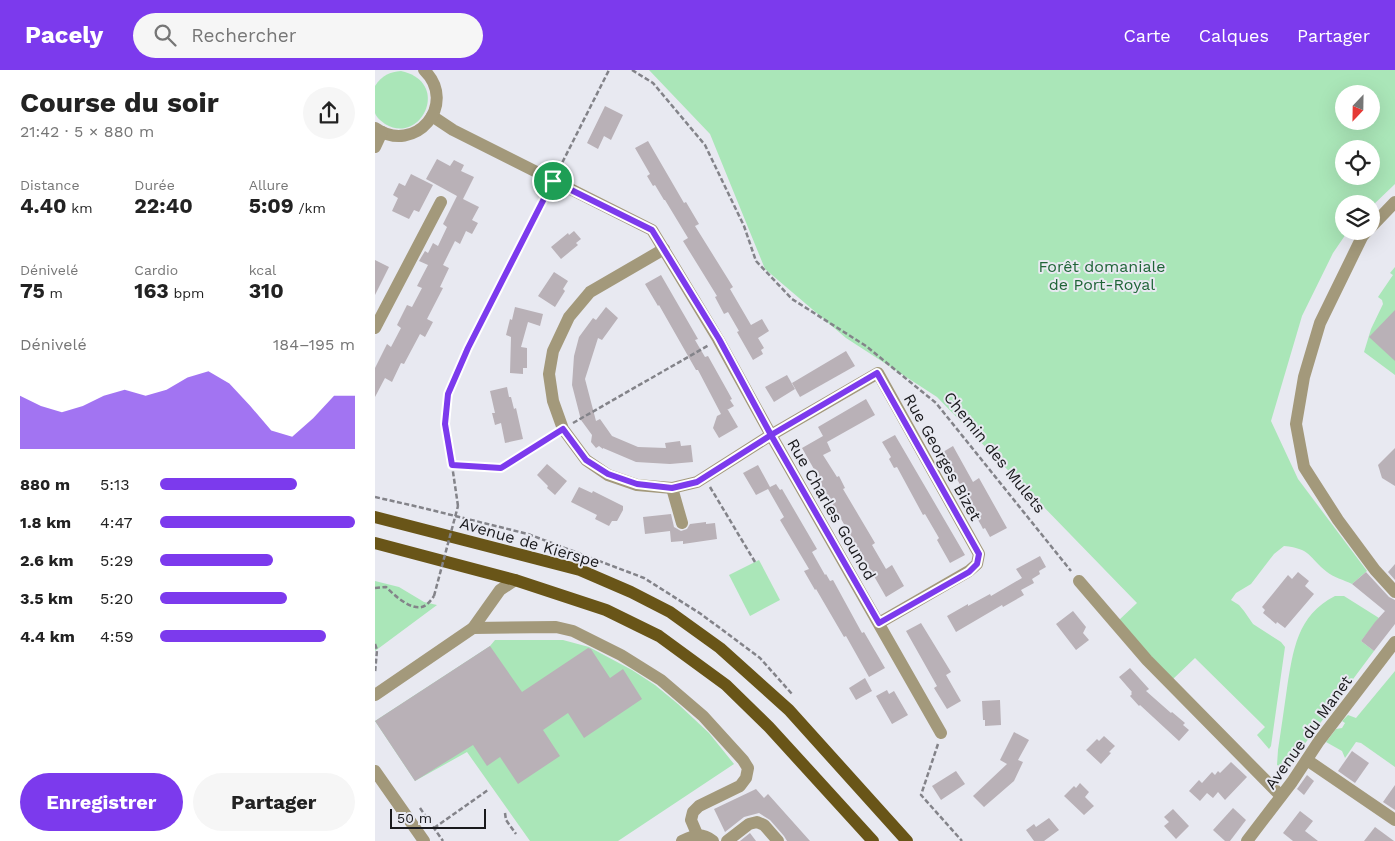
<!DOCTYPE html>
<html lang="fr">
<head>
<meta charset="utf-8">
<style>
  :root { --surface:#fff; --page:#f6f6f6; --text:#222; --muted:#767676; --accent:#7c3aed }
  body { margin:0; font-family:"Work Sans",sans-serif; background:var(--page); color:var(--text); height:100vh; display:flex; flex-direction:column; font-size:19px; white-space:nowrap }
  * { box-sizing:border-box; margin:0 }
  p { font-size:16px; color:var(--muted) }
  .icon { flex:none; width:28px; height:28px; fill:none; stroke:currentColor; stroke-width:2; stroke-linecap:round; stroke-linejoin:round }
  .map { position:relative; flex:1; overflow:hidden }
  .panel { display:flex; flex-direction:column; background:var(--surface); width:375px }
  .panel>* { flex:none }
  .needle { width:32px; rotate:202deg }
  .buttons { position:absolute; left:960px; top:15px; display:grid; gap:10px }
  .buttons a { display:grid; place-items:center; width:45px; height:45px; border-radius:50%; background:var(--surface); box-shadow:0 5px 20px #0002; font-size:25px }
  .scale { position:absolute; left:15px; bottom:12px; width:96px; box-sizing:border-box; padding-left:5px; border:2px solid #19191c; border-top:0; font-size:14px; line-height:18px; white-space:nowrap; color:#19191c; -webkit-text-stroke:4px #e8e9f1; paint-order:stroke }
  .pin { position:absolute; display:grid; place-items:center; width:42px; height:42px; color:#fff; margin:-21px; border:2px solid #fff; border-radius:50%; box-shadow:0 1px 5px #0007 }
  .round { display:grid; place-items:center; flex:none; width:52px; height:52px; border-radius:26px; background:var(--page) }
  .head { display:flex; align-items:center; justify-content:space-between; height:85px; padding:0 20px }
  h1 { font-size:28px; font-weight:700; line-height:38px }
  .metrics { display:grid; grid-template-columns:repeat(3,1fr); gap:8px; height:85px; padding:5px 20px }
  .metrics div { display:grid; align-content:center }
  .metrics b { font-size:21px; font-weight:700 }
  .metrics small { font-size:14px; font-weight:400 }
  .metrics p { font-size:14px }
  .chart { height:140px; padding:10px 20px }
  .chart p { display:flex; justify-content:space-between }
  .chart svg { width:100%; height:90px; margin-top:5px; fill:var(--accent); opacity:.7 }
  .action { display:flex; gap:10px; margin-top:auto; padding:10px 20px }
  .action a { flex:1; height:58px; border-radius:30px; background:var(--accent); color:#fff; font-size:20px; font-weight:700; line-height:58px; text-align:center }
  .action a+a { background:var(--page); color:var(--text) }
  ul { padding:0 20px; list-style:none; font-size:16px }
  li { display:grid; grid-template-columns:80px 60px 1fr; align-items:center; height:38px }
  li i { height:12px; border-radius:6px; background:var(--accent) }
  header { display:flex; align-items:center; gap:30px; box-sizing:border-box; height:70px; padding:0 25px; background:var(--accent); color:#fff }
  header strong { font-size:24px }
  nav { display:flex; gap:28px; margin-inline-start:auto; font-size:18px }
  .search { width:350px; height:45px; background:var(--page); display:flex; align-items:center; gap:12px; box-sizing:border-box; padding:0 18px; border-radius:28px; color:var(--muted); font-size:19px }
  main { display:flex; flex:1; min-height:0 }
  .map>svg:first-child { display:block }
  .green { fill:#aae6b8; fill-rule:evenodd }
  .building { fill:#b9b1b7 }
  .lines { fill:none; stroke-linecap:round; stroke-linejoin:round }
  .path { stroke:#838389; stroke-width:2.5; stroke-dasharray:5 2.5; stroke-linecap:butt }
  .minor { stroke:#a3997b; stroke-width:12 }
  .major { stroke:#695518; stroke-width:12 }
  .path-bridge { stroke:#838389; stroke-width:2.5; stroke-dasharray:5 2.5; stroke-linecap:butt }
  .route-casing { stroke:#fff; stroke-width:10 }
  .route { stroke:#7c3aed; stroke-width:6 }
  .labels { text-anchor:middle; stroke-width:4; stroke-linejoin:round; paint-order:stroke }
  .park-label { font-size:16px; fill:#206538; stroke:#e8e9f1 }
  .street-label { font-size:16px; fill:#19191c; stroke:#e8e9f1 }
</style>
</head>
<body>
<header>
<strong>Pacely</strong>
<div class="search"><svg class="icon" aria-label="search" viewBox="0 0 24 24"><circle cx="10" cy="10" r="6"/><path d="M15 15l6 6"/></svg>Rechercher</div>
<nav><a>Carte</a><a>Calques</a><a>Partager</a></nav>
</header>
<main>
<section class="panel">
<div class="head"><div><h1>Course du soir</h1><p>21:42 · 5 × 880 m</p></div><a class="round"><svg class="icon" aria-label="share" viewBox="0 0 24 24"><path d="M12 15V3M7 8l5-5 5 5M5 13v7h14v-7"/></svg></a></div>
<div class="metrics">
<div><p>Distance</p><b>4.40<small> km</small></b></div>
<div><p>Durée</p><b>22:40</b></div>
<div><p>Allure</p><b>5:09<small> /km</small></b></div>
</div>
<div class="metrics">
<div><p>Dénivelé</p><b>75<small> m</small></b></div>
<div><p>Cardio</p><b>163<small> bpm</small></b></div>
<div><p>kcal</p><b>310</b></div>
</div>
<div class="chart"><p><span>Dénivelé</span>184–195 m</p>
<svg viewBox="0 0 160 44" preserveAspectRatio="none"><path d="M0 44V18L10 23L20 26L30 23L40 18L50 15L60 18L70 15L80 9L90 6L100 12L110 23L120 35L130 38L140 29L150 18L160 18V44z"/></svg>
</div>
<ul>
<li><b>880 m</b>5:13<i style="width:70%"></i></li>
<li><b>1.8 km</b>4:47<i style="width:100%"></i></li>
<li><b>2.6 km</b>5:29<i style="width:58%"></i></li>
<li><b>3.5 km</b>5:20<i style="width:65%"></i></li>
<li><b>4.4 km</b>4:59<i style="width:85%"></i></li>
</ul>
<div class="action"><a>Enregistrer</a><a>Partager</a></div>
</section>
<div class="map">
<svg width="1020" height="771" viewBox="0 0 1020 771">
  <rect width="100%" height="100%" fill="#e8e9f1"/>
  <!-- green -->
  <g class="green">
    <path d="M274,0H1020V114L996,137V134H969V161H973L958,183L927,246L896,351L923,409L992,501L977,514C969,510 958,507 952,502C933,487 937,479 909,476L899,484L876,514L861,523L856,530L864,535L869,541L878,554L906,572L910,577L896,676L894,679L882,665L890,657L820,588L798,609L743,551L762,533L562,327L471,268L390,199L335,64ZM969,24H996V51H969ZM969,79H996V106H969Z"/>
    <path d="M26,1C77,12 46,76 10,54C6,51 1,47 0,43C0,35 0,24 0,16C7,5 15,2 26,1Z"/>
    <polygon points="1020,197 1020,305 989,282 996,259 1008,234 1007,230 1003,227 1018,205 1015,203"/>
    <polygon points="384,490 405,530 375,546 354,505"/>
    <polygon points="0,511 24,517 49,532 62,535 0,581"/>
    <path d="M960,526H969L1004,548L986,571L999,581L911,699L902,695L903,680C906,660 909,639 912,618C918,581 922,545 960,526Z"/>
    <polygon points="120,570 188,570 214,577 257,600 280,615 303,634 334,663 359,694 243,771 155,771 92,682 40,711 0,651 115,576"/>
    <polygon points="1020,601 1020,697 986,673 981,672 970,688 967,681 951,672 961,659 967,658 970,653 967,651 973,645 981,648"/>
  </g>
  <!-- building -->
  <g class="building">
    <polygon points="230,36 248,45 236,70 229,66 223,79 212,73"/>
    <polygon points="273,71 309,133 311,132 324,154 320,156 358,217 355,219 376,255 387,249 394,261 383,268 389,278 386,280 388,284 378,290 362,262 364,261 353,242 349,244 340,227 342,226 308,171 313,168 290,130 289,130 280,115 278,116 272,106 275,104 260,78"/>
    <polygon points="62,89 75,96 79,90 89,95 86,101 99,107 88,129 104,137 97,150 103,153 97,164 91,161 85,174 80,171 68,195 74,198 65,217 68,218 52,249 58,252 50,267 45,264 29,294 26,293 17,312 10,308 0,327 0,298 12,274 16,277 26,258 22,255 32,235 37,237 47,218 42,216 53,195 44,191 50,181 53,183 58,173 63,176 72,157 68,154 82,126 51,109"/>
    <polygon points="36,104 58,115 44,142 39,140 34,149 17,141 23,128 18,125 24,113 30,116"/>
    <polygon points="199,161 206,169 201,173 203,175 186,189 176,177 193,163 194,165"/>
    <polygon points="0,190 14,197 0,225"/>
    <polygon points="179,202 193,211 188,219 190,221 180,237 163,226"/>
    <polygon points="286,205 323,269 320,270 330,287 333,286 357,329 355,330 359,336 352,340 353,340 363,357 344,368 338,358 342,346 346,344 323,300 321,300 284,235 283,236 270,214"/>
    <polygon points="140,237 168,244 165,256 153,252 146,277 152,278 152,298 148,298 148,304 135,303 136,267 131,265 135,249 137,250"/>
    <polygon points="231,237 243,248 227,270 223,268 210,309 221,351 225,349 237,366 263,377 291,378 290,373 305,371 306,376 316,375 318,392 295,394 261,392 228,378 228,379 224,376 221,378 216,372 217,365 206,350 197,315 199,286 204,267 218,248 221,250"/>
    <polygon points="1020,240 1020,291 994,267"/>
    <polygon points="471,281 480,296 425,327 417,313"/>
    <polygon points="412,305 420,319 399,332 390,317"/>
    <polygon points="132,317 134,327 136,327 139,339 141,338 148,369 130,373 126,353 120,355 117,343 120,343 115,321"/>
    <polygon points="491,329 500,345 452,372 456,381 448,385 462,407 464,406 470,418 468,419 500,473 497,475 511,499 517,495 529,516 511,527 443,409 444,408 427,378 448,366 443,357"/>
    <polygon points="520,365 590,485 575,493 562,470 564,468 550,444 548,445 522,397 519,398 514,389 516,387 507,372"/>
    <polygon points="578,376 598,412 604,408 632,458 615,467 610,458 608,459 606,455 603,450 605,449 579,404 575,406 563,385"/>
    <polygon points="1020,378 1020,416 1007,408 1003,395"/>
    <polygon points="172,394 192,411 180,425 172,418 173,416 162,405"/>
    <polygon points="383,395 395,417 401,414 405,420 407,419 442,479 437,482 450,505 451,504 455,511 458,510 487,563 489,562 510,598 494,607 471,566 469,567 441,519 440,520 429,501 434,499 405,450 409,447 393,419 381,425 368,403"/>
    <polygon points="204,417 217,423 218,421 248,436 248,440 242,451 237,451 234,456 220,449 222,445 196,432"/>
    <polygon points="296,444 299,457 306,461 312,459 315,454 331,452 331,454 340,453 342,469 308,474 308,471 296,472 295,461 270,464 268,447"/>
    <polygon points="665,486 671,497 664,501 665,504 657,509 659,513 646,520 649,525 628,537 627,535 581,562 572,546 593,534 593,536 615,524 616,526 647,508 641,499"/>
    <polygon points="1020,494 1020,510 1013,502"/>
    <polygon points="923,502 934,511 930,516 939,524 910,558 902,552 901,554 888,543 890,540 887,537 913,505 917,509"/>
    <polygon points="991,502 1014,527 1020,530 1020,554 999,581 986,571 1000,552 1010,541 977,514"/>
    <polygon points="698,541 711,557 708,563 714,570 701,580 681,554"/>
    <polygon points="546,553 576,602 571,605 586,631 572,639 559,618 562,616 531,561"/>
    <polygon points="115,576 147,622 213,578 216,579 235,608 248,599 267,629 209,668 193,643 168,660 185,686 143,714 125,687 112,696 98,675 40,711 0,651"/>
    <polygon points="755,598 774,619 771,621 796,643 797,642 810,653 808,655 814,660 804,671 765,635 764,636 755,626 757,624 756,623 757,622 744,607"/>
    <polygon points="490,608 497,621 481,630 474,618"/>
    <polygon points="512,620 514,624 519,621 533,645 517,654 501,626"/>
    <polygon points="625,630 626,655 610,656 610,650 608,650 607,631"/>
    <polygon points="639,662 654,670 643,690 648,692 639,711 609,737 598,726 632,694 625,690"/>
    <polygon points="729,666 740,676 734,682 736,683 726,694 711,680 722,669 724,671"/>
    <polygon points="977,681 994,693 980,713 963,701"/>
    <polygon points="856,692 872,707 850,730 843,722 838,728 832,723 825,731 814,721 824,710 827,713 837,702 840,705 843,701 845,703"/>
    <polygon points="581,701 590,714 566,730 557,716"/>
    <polygon points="932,705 939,711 929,725 922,719"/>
    <polygon points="705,713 714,722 710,727 719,736 709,745 689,726 699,716 701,718"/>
    <polygon points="1020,715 1020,740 1008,732"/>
    <polygon points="381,719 389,728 393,724 435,771 412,771 409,766 395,750 384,743 369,747 350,762 339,739"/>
    <polygon points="858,738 871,750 855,771 850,771 838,760"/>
    <polygon points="798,739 814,756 801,769 789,756 794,752 789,747"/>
    <polygon points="925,741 938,751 930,761 943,771 918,771 908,763"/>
    <polygon points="674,748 684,760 669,771 659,771 651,760 659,754 661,757"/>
    <polygon points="1000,757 1019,771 989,771"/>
    <polygon points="375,763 381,771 365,771"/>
  </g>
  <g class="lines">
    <!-- path -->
    <g class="path">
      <polyline points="257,0 278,13 330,75 369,156 381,191 417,229 491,276 561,333 696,501"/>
      <polyline points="184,99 234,0"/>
      <polyline points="198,353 334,275"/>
      <polyline points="77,395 125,398 178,365"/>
      <polyline points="335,417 380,492"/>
      <polyline points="0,427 44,437 153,464 269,508 326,544 385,588 417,624"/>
      <polyline points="83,436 71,354 73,324 93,278 172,122"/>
      <path d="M0,518L11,517C19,525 39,544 51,535C54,533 57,529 59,526"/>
      <polyline points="0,574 2,580 0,603"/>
      <polyline points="563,674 546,725 587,771"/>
      <polyline points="45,738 68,771"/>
      <polyline points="130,743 131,750 141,764"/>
      <polyline points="59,758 113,720"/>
    </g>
    <!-- minor -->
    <g class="minor">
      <polyline points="57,46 78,60 277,160 343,269 396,365 566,663"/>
      <path d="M0,58C40,86 84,34 49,0"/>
      <polyline points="0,77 7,62"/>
      <polyline points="996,157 1020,132"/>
      <polyline points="992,161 987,167 945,253 929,307 921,354 929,397 963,450 1000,500 1020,522"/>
      <polyline points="289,179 215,222 194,247 178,281 174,304 178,331 188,359 211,390 233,405 262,415 297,418 322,412 396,365 503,303 604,484 602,494 594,501 504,553"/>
      <polyline points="0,258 66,132"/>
      <polyline points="297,418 307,453"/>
      <polyline points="704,511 772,590 906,726"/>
      <polyline points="98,558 181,557 198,561 246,585 286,610 328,646 368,690 373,698 371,708 365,716 324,736 318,742 316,750 322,764"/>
      <polyline points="0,625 98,558 125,520 140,510"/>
      <polyline points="932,690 1020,750"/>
      <polyline points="0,701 49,771"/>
      <path d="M307,771C320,765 326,762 338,771"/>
      <polyline points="352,771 374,754 382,752 389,755 403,771"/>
      <polyline points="872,771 917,712 944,671 1020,572"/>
    </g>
    <!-- major -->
    <g class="major">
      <polyline points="0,447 205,500 256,522 295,542 345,578 414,640 532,771"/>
      <polyline points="0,473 140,510 231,540 284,566 351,615 394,657 498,771"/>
    </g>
    <!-- path-bridge -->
    <polyline class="path-bridge" points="59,526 83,436"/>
  </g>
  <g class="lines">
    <!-- route casing -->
    <g class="route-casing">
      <polyline id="route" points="178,111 93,278 73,324 70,354 77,395 126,398 188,359 211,390 233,404 262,414 297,418 322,412 396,365 502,303 604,484 602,494 594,502 504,553 396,365 344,269 277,160 178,111"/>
    </g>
    <!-- route -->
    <use href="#route" class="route"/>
  </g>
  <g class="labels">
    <!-- park labels -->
    <g class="park-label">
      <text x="727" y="202">Forêt domaniale<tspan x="727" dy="18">de Port-Royal</tspan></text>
    </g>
    <!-- street labels -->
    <g class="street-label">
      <text transform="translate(620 382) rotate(51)" y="6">Chemin des Mulets</text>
      <text transform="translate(568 387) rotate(61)" y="6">Rue Georges Bizet</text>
      <text transform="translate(457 439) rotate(60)" y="6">Rue Charles Gounod</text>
      <text transform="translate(155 472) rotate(16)" y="6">Avenue de Kierspe</text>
      <text transform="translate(933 662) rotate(-54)" y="6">Avenue du Manet</text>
    </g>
  </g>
</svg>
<div class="buttons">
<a><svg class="needle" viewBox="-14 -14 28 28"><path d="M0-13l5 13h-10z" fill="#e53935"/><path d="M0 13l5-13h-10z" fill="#767676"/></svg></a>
<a><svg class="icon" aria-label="locate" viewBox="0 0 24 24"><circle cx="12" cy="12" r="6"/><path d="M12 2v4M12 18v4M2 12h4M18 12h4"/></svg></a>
<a><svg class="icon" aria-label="layers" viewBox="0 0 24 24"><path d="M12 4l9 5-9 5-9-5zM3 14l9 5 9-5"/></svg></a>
</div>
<div class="scale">50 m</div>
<div class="pin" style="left:178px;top:111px;background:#1e9e55"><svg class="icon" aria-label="arrive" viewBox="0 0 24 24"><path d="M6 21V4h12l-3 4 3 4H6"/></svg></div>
</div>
</main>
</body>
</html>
